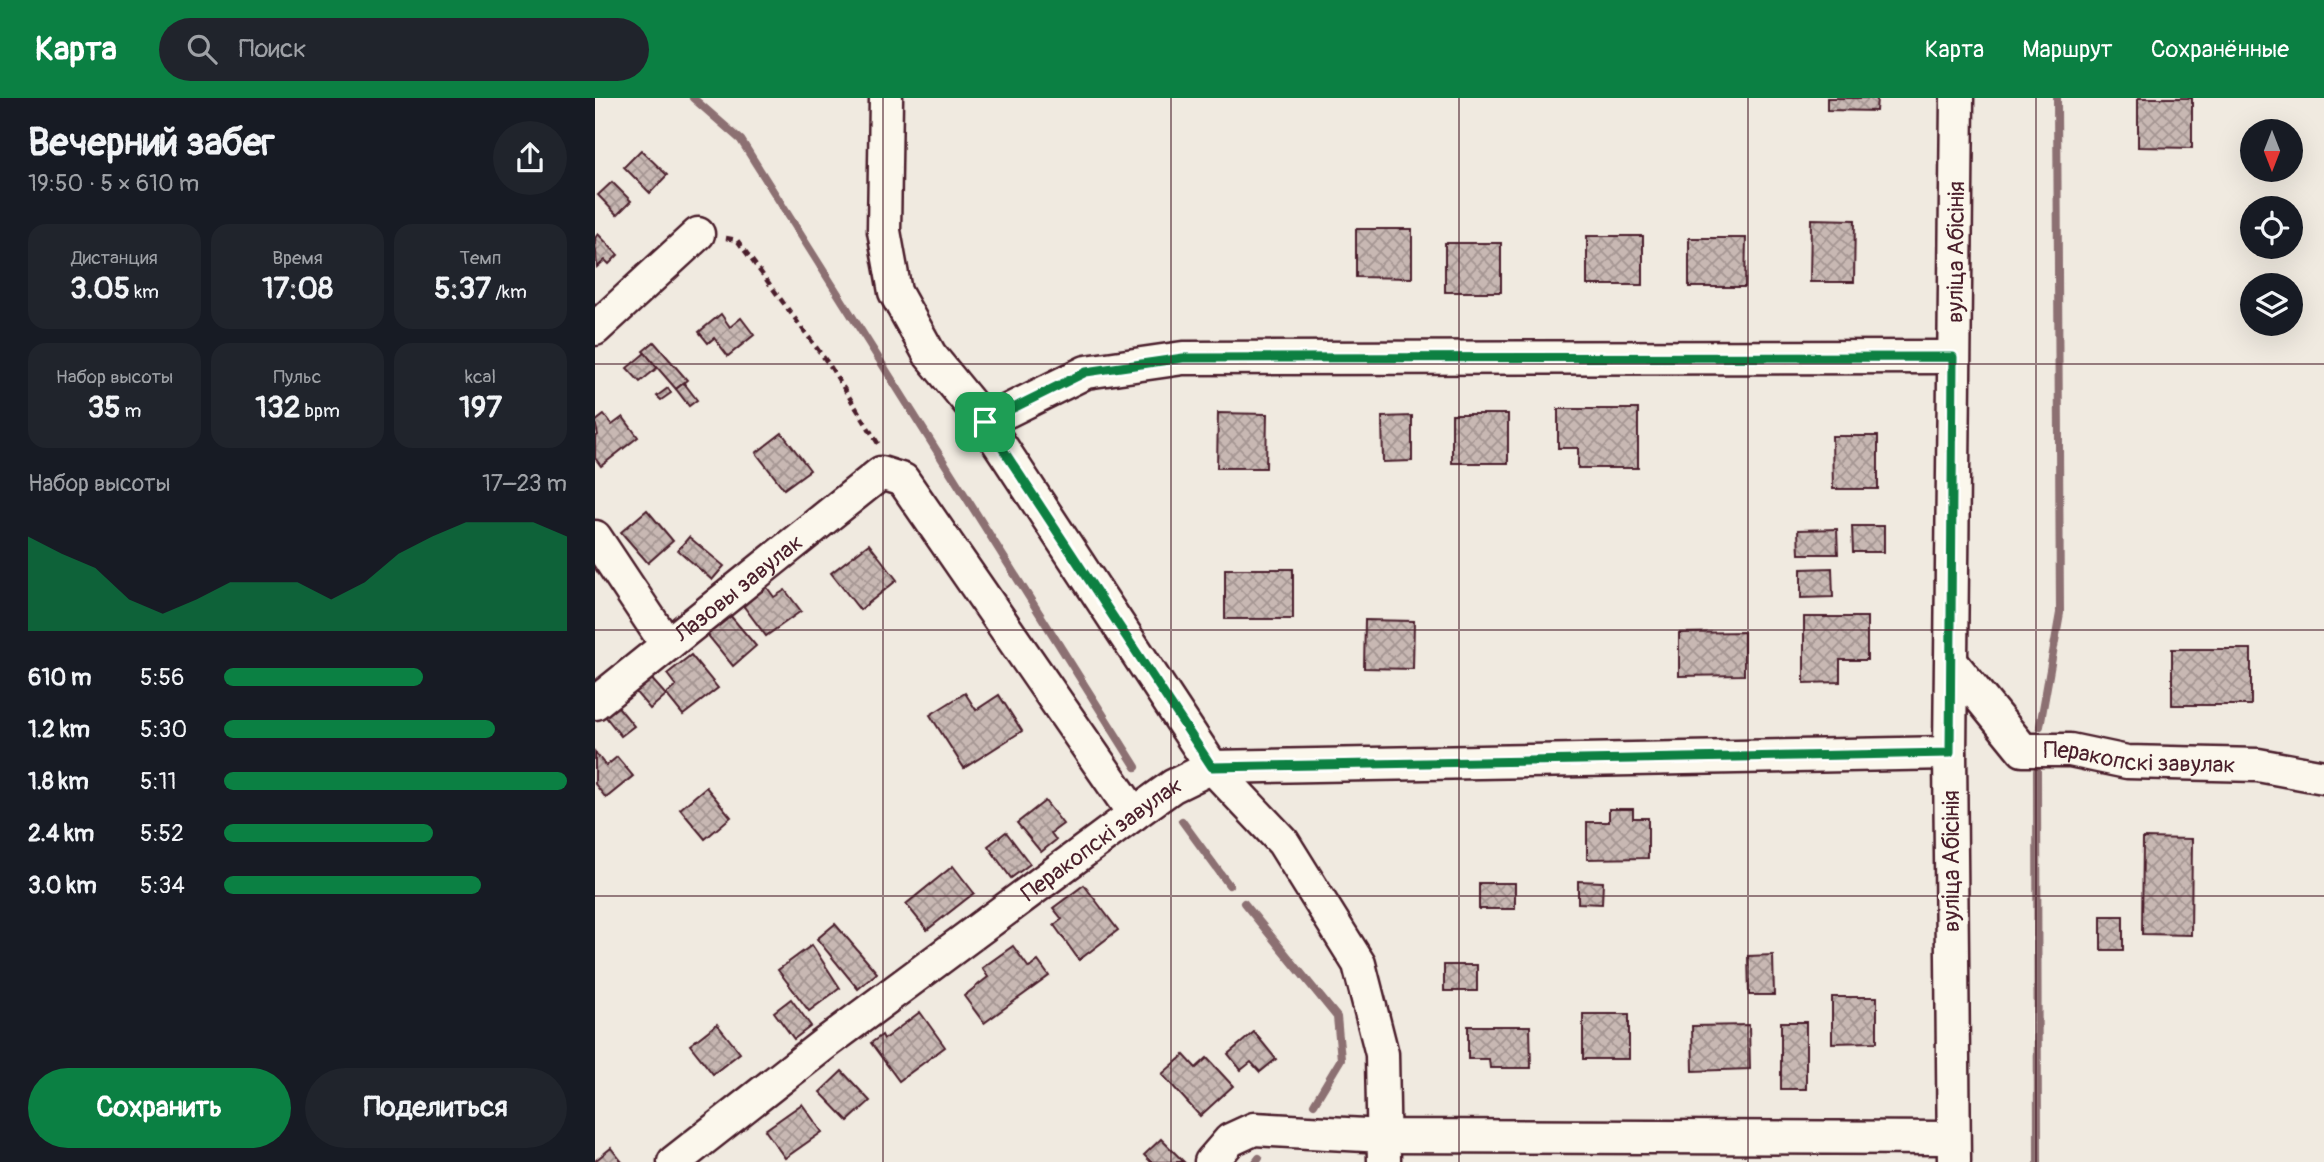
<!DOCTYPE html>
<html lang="ru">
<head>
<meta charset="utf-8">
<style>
  :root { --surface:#171b24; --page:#20242c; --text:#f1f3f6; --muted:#9ea1a6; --accent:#0b8043 }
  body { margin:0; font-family:Pangolin,sans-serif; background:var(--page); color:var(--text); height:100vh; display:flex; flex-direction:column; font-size:26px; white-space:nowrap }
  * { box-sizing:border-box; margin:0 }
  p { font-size:23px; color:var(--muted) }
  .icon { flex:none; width:38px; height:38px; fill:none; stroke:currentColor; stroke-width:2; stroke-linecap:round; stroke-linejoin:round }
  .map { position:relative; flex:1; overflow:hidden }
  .side { display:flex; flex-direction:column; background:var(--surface); width:595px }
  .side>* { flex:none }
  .needle { width:46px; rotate:180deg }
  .fabs { position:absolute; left:1645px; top:21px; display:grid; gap:14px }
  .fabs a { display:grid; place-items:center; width:63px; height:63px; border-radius:50%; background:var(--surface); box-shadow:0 7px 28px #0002; font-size:35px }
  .pin { position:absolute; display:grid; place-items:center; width:60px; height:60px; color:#fff; margin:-30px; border-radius:14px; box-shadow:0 4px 10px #0006 }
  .round { display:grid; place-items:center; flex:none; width:74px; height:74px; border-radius:37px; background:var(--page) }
  .head { display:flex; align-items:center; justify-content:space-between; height:119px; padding:0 28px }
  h1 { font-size:38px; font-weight:700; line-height:52px }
  .figures { display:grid; grid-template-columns:repeat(3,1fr); gap:10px; height:119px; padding:7px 28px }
  .figures div { display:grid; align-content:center; border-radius:18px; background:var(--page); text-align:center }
  .figures b { font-size:30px; font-weight:700 }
  .figures small { font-size:19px; font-weight:400 }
  .figures p { font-size:19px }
  .chart { height:196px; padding:14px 28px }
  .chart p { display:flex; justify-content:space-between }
  .chart svg { width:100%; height:126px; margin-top:7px; fill:var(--accent); opacity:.7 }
  .button { display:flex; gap:14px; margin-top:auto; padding:14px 28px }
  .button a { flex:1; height:80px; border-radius:42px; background:var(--accent); color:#fff; font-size:28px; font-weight:700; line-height:80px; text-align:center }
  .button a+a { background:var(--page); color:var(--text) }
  ul { padding:0 28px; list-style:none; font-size:23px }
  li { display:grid; grid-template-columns:112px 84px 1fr; align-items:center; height:52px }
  li i { height:18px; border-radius:9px; background:var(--accent) }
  header { display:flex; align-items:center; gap:42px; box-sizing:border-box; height:98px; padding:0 35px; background:var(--accent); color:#fff }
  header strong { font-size:33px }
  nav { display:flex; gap:38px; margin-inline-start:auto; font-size:24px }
  .search { width:490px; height:63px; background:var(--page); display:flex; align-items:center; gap:18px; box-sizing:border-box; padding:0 24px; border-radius:38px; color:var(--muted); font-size:26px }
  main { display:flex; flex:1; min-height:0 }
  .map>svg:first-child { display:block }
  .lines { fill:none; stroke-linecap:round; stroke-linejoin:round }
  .stream { stroke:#8c6f72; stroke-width:8 }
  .building { fill:url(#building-cross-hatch); stroke:#4a1f2b; stroke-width:2 }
  .minor-casing { stroke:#4a1f2b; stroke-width:37 }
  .path { stroke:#4a1f2b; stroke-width:4.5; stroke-dasharray:7 5; stroke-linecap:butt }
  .minor { stroke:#fbf7ec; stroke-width:32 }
  .route-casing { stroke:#fff; stroke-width:14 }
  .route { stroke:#0b8043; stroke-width:9 }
  .grid { fill:none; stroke:#4a1f2b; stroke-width:2; stroke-opacity:0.55 }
  .labels { text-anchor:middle; stroke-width:7; stroke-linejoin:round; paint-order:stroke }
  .street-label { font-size:23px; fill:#4a1f2b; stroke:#fbf7ec }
</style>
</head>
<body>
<header>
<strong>Карта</strong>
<div class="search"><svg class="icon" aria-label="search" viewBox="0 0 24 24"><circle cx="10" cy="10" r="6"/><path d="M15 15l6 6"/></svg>Поиск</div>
<nav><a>Карта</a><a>Маршрут</a><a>Сохранённые</a></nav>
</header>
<main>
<section class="side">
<div class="head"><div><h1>Вечерний забег</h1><p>19:50 · 5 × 610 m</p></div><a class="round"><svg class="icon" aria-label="share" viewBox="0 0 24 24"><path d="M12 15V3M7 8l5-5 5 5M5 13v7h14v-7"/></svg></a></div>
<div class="figures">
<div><p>Дистанция</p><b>3.05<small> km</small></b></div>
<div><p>Время</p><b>17:08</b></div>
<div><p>Темп</p><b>5:37<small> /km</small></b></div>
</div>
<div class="figures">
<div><p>Набор высоты</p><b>35<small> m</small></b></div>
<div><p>Пульс</p><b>132<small> bpm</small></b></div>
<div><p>kcal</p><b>197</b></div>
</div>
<div class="chart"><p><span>Набор высоты</span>17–23 m</p>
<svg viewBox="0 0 160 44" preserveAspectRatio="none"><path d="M0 44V11L10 17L20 22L30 33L40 38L50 33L60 27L70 27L80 27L90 33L100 27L110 17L120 11L130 6L140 6L150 6L160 11V44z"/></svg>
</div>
<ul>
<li><b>610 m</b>5:56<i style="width:58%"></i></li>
<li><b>1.2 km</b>5:30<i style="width:79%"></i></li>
<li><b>1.8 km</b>5:11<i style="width:100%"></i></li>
<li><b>2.4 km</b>5:52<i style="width:61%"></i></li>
<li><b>3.0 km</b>5:34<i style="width:75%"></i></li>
</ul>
<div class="button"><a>Сохранить</a><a>Поделиться</a></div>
</section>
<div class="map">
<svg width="1729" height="1064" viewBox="0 0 1729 1064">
  <defs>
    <pattern id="building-cross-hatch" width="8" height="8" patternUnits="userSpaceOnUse" patternTransform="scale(1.75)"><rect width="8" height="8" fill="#c8b8b3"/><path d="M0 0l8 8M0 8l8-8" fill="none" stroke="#a49592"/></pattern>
  </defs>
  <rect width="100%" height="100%" fill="#f0eae0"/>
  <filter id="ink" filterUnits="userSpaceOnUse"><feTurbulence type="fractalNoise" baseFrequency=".0143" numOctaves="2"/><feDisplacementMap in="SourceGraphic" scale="14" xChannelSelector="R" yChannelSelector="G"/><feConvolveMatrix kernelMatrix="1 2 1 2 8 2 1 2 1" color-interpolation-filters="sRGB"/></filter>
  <g filter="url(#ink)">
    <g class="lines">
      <!-- stream -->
      <g class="stream">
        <polyline points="98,0 146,42 541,669"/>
        <polyline points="1445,628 1465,515 1462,0"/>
        <polyline points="1442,673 1443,1064"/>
        <polyline points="587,723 634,787"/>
        <polyline points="649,805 742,919 746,961 719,1006"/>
        <polyline points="661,1064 664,1060"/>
      </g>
    </g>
    <!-- building -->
    <g class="building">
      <polygon points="1232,0 1282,0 1281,13 1232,12"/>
      <polygon points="1543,0 1597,0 1597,50 1543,49"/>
      <polygon points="46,52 72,77 55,95 29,69"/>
      <polygon points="17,84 36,103 22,117 3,97"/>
      <polygon points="1216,121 1260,122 1259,184 1215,184"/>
      <polygon points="761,131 817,131 817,180 761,179"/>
      <polygon points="3,136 23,157 14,166 10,162 2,169 0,140"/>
      <rect x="992" y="138" width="56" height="49"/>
      <polygon points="1094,140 1151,140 1150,189 1094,189"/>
      <rect x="850" y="145" width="56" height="49"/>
      <polygon points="126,216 135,229 146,220 159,237 133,258 119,240 113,245 104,234"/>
      <polygon points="59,244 92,282 81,291 48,253"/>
      <polygon points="50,255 62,270 45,284 32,270"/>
      <polygon points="89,285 102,302 94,308 81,291"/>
      <polygon points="73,290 76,295 66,302 62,298"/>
      <polygon points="963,311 1043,311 1043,370 983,370 983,350 963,350"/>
      <polygon points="623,315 672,316 671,370 622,370"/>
      <rect x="857" y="316" width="56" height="49"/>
      <polygon points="9,317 17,327 28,319 43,339 6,368 0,360 0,339 3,337 0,324"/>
      <polygon points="817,318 817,363 788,364 787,319"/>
      <polygon points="187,335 215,372 189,391 161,355"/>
      <polygon points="1237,338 1283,338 1283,391 1238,391"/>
      <polygon points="52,412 78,443 53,465 26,434"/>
      <polygon points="1257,428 1289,428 1289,454 1258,454"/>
      <polygon points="1242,431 1243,456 1204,456 1203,432"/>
      <polygon points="94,439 129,468 117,482 83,452"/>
      <polygon points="274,446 302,482 265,512 236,475"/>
      <polygon points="1237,470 1238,499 1206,500 1206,471"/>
      <rect x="630" y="471" width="68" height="50"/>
      <polygon points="171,488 179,499 190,492 206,513 171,538 147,506"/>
      <polygon points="134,516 161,548 138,568 111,535"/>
      <polygon points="1209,519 1272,519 1272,562 1245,562 1245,584 1209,585"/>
      <polygon points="770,522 819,523 818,571 769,570"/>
      <polygon points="1149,534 1149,577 1084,578 1084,535"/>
      <rect x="1577" y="551" width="79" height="56"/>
      <polygon points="96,557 123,590 88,617 71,596 81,588 72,576"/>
      <polygon points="54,578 71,597 55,611 38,591"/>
      <polygon points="370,595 381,612 404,597 427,633 369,670 335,617"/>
      <polygon points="20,605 39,628 26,638 7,614"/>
      <polygon points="0,654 11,668 22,659 38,678 11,700 0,686"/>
      <polygon points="111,689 136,719 110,741 85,711"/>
      <polygon points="450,703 468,726 456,735 461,742 446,754 422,725"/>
      <polygon points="1014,711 1038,711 1038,720 1053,720 1053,760 992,761 992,724 1014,724"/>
      <polygon points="411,734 435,766 416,780 393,748"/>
      <polygon points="1548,740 1597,741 1596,837 1547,836"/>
      <polygon points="358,768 379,795 332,832 311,806"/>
      <polygon points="983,783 1008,784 1007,806 983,805"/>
      <rect x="884" y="785" width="36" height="26"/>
      <polygon points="489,787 523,832 484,862 459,827 467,821 458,810"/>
      <rect x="1506" y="818" width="22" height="34"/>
      <polygon points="240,826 282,875 263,891 222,841"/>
      <polygon points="217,847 245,890 214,913 183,872"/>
      <polygon points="418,848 434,870 443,863 454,878 389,925 369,898 393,879 387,870"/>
      <polygon points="1178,857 1179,897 1154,897 1153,858"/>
      <rect x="849" y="867" width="33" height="26"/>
      <polygon points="1237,899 1282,899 1282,944 1237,945"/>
      <polygon points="196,901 216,928 199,941 179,914"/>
      <polygon points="325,914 350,949 304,983 276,945 287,937 289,941"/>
      <rect x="988" y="916" width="46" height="45"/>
      <rect x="1186" y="924" width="25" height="67"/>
      <polygon points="122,926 145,955 118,976 95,947"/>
      <polygon points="1154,927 1155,971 1098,973 1097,928"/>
      <polygon points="873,928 935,928 936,970 895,970 894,961 873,961"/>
      <polygon points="659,934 681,961 665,974 656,964 646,972 633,956"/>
      <polygon points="589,957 601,970 612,960 638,988 605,1018 567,976"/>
      <polygon points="247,973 275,1003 253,1023 225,994"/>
      <polygon points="207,1006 227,1034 190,1060 170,1032"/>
      <polygon points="566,1041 589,1064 556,1064 549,1057"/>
      <polygon points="16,1050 27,1064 0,1064 0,1063"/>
    </g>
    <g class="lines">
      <!-- minor casing -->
      <g class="minor-casing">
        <g id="minor">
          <polyline points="291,0 289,133 300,194 335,257 390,324 617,669 688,744 764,866 787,956 789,1064"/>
          <polyline points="0,231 103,136"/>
          <polyline points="390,324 491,274 588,260 1358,259"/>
          <polyline points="0,439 72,547"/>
          <path id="s1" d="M1358,566L1428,652H1475L1532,664L1663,667L1729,679"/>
          <path id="s2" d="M0,605L286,375L308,382L539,716"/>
          <path id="s3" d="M79,1064L228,947L539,716L578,688L617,669L1355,655"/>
          <polyline points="616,1064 635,1042 659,1031 789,1038 1358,1040"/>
          <path id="s4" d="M1359,1064L1355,655L1362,0"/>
        </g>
      </g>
      <!-- path -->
      <polyline class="path" points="131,140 142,142 235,268 284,347"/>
      <!-- minor -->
      <use href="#minor" class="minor"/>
    </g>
  </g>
  <g class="lines" filter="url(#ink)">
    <!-- route casing -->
    <g class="route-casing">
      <polygon id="route" points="1358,259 1355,655 617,669 390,324 491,274 588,260"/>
    </g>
    <!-- route -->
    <use href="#route" class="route"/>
  </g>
  <!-- grid -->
  <path class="grid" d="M288,0V1064M576,0V1064M864,0V1064M1153,0V1064M1441,0V1064M0,266H1729M0,532H1729M0,798H1729"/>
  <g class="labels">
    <!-- street labels -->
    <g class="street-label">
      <text dy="8" stroke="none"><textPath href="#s4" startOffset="910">вуліца Абісінія</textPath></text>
      <text dy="8" stroke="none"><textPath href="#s2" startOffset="184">Лазовы завулак</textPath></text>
      <text dy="8" stroke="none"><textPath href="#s1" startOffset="228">Перакопскі завулак</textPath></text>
      <text dy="8" stroke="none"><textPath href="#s3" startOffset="536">Перакопскі завулак</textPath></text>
      <text transform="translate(1356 763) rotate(-90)" y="8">вуліца Абісінія</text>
    </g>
  </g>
</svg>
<div class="fabs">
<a><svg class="needle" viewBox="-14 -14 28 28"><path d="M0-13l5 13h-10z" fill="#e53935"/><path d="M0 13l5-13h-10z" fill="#9ea1a6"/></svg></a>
<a><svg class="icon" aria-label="locate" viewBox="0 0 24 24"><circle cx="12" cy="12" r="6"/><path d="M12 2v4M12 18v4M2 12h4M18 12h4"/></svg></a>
<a><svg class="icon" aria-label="layers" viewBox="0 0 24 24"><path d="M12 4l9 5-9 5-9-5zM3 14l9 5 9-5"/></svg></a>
</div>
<div class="pin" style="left:390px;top:324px;background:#1e9e55"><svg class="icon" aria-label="arrive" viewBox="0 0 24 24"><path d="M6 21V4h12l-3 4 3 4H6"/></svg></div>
</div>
</main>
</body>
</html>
